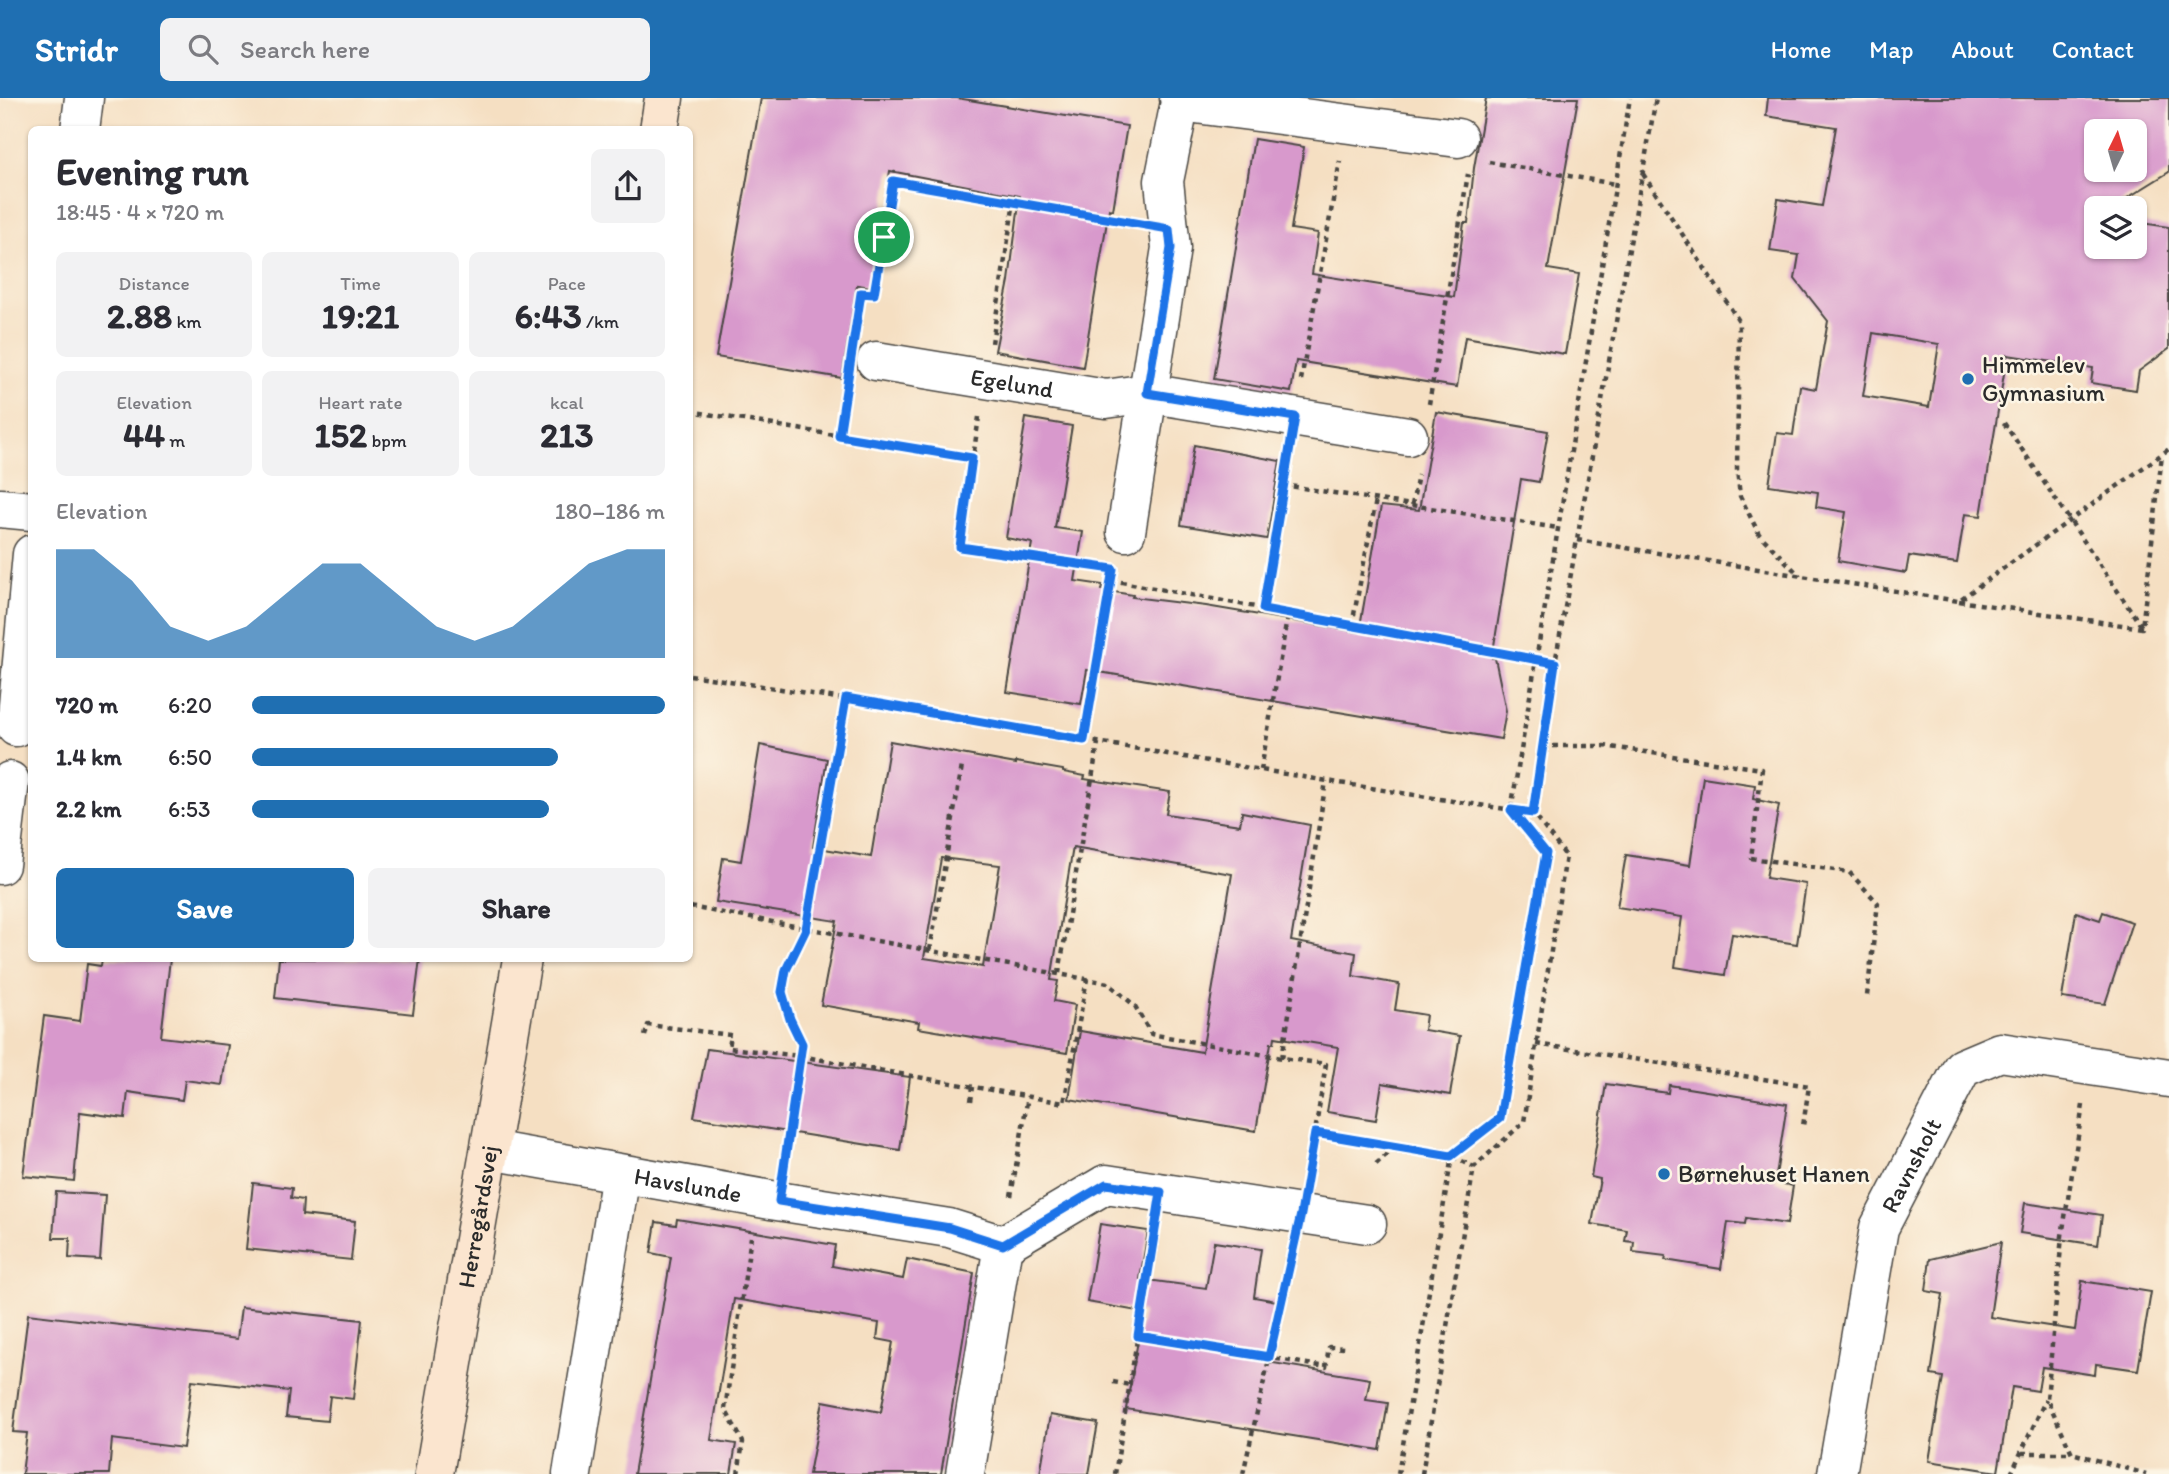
<!DOCTYPE html>
<html lang="en">
<head>
<meta charset="utf-8">
<style>
  :root { --surface:#fff; --page:#f2f2f3; --text:#2b2b33; --muted:#7c7c81; --accent:#1f6fb2 }
  body { margin:0; font-family:Itim,sans-serif; background:var(--page); color:var(--text); height:100vh; display:flex; flex-direction:column; font-size:26px; white-space:nowrap }
  * { box-sizing:border-box; margin:0 }
  p { font-size:23px; color:var(--muted) }
  .icon { flex:none; width:38px; height:38px; fill:none; stroke:currentColor; stroke-width:2; stroke-linecap:round; stroke-linejoin:round }
  .map { position:relative; flex:1; overflow:hidden }
  .drawer { position:absolute; left:28px; top:28px; width:665px; height:836px; display:flex; flex-direction:column; background:var(--surface); border-radius:10px; box-shadow:0 2px 5px #0004 }
  .drawer>* { flex:none }
  .needle { width:46px; rotate:5deg }
  .tools { position:absolute; left:2084px; top:21px; display:grid; gap:14px }
  .tools a { display:grid; place-items:center; width:63px; height:63px; border-radius:10px; background:var(--surface); box-shadow:0 2px 5px #0004; font-size:35px }
  .pin { position:absolute; display:grid; place-items:center; width:60px; height:60px; color:#fff; margin:-30px; border:4px solid #fff; border-radius:50%; box-shadow:0 2px 7px #0007 }
  .round { display:grid; place-items:center; flex:none; width:74px; height:74px; border-radius:10px; background:var(--page) }
  .overview { display:flex; align-items:center; justify-content:space-between; height:119px; padding:0 28px }
  h1 { font-size:38px; font-weight:800; line-height:52px }
  .metrics { display:grid; grid-template-columns:repeat(3,1fr); gap:10px; height:119px; padding:7px 28px }
  .metrics div { display:grid; align-content:center; border-radius:10px; background:var(--page); text-align:center }
  .metrics b { font-size:35px; font-weight:800 }
  .metrics small { font-size:19px; font-weight:400 }
  .metrics p { font-size:19px }
  .chart { height:196px; padding:14px 28px }
  .chart p { display:flex; justify-content:space-between }
  .chart svg { width:100%; height:126px; margin-top:7px; fill:var(--accent); opacity:.7 }
  .cta { display:flex; gap:14px; margin-top:auto; padding:14px 28px }
  .cta a { flex:1; height:80px; border-radius:10px; background:var(--accent); color:#fff; font-size:28px; font-weight:800; line-height:80px; text-align:center }
  .cta a+a { background:var(--page); color:var(--text) }
  ul { padding:0 28px; list-style:none; font-size:23px }
  li { display:grid; grid-template-columns:112px 84px 1fr; align-items:center; height:52px }
  li i { height:18px; border-radius:9px; background:var(--accent) }
  header { display:flex; align-items:center; gap:42px; box-sizing:border-box; height:98px; padding:0 35px; background:var(--accent); color:#fff }
  header strong { font-size:33px }
  nav { display:flex; gap:38px; margin-inline-start:auto; font-size:24px }
  .search { width:490px; height:63px; background:var(--page); display:flex; align-items:center; gap:18px; box-sizing:border-box; padding:0 24px; border-radius:10px; color:var(--muted); font-size:26px }
  .map>svg:first-child { display:block }
  .building { fill:#d899cc; fill-rule:evenodd }
  .lines { fill:none; stroke-linecap:round; stroke-linejoin:round }
  .street-casing { stroke:#494642; stroke-width:41 }
  .secondary-casing { stroke:#494642; stroke-width:41 }
  .path { stroke:#494642; stroke-width:4.5; stroke-dasharray:5 5; stroke-linecap:butt }
  .street { stroke:#fff; stroke-width:38 }
  .secondary { stroke:#fbe5cf; stroke-width:38 }
  .route-casing { stroke:#fff; stroke-width:14 }
  .route { stroke:#1a73e8; stroke-width:9 }
  .poi-dot { fill:#1f6fb2; stroke:#fcf5e5; stroke-width:2.5 }
  .labels { text-anchor:middle; stroke-width:5; stroke-linejoin:round; paint-order:stroke }
  .poi-label { font-size:24px; fill:#2b2b2b; stroke:#fcf5e5; text-anchor:start }
  .street-label { font-size:24px; fill:#2b2b2b; stroke:#fcf5e5 }
</style>
</head>
<body>
<header>
<strong>Stridr</strong>
<div class="search"><svg class="icon" aria-label="search" viewBox="0 0 24 24"><circle cx="10" cy="10" r="6"/><path d="M15 15l6 6"/></svg>Search here</div>
<nav><a>Home</a><a>Map</a><a>About</a><a>Contact</a></nav>
</header>
<div class="map">
<svg width="2169" height="1376" viewBox="0 0 2169 1376">
  <rect width="100%" height="100%" fill="#fcf5e5"/>
  <filter id="ink" filterUnits="userSpaceOnUse"><feTurbulence type="fractalNoise" baseFrequency=".0143" numOctaves="2"/><feDisplacementMap in="SourceGraphic" scale="14" xChannelSelector="R" yChannelSelector="G"/><feConvolveMatrix kernelMatrix="1 2 1 2 8 2 1 2 1" color-interpolation-filters="sRGB"/></filter>
  <filter id="wash" filterUnits="userSpaceOnUse"><feTurbulence type="fractalNoise" baseFrequency=".00686" numOctaves="4" result="noise"/><feDisplacementMap in="SourceGraphic" scale="28" xChannelSelector="R" yChannelSelector="G"/><feGaussianBlur stdDeviation="1.57" result="paint"/><feColorMatrix in="noise" values="0 0 0 0 0 0 0 0 0 0 0 0 0 0 0 0 0 1.4 0 .05"/><feComposite in="paint" operator="in"/></filter>
  <g filter="url(#wash)">
    <rect width="100%" height="100%" fill="#f5dfc2"/>
    <g id="blocks">
      <!-- building -->
      <g class="building">
        <polygon points="761,0 957,0 1127,28 1113,112 1109,111 1083,269 995,253 1009,183 1020,98 890,73 871,189 857,187 842,280 716,259"/>
        <polygon points="1486,0 1578,0 1548,171 1579,176 1565,256 1465,239 1457,289 1296,263 1291,294 1214,281 1254,41 1304,49 1291,131 1318,135 1312,176 1454,199 1464,125 1468,125 1474,70"/>
        <path d="M1768,0H2169V74L2111,110H2096V149H2135V124L2169,129V251L2139,273L2136,292L2091,285L2093,270L2007,257L1981,418L1965,416L1957,465L1909,458L1906,475L1838,463L1846,414L1816,409L1818,394L1769,387L1777,335L1793,337L1800,288L1816,291L1828,223L1795,181L1799,157L1770,153L1778,101L1822,108L1836,29L1766,18ZM2096,33H2135V72H2096ZM1873,235L1939,246L1929,309L1863,298Z"/>
        <polygon points="1436,314 1548,333 1539,384 1521,381 1492,560 1495,560 1506,613 1501,641 1087,572 1081,606 1007,594 1032,445 1006,440 1026,320 1072,328 1055,430 1083,434 1075,483 1103,487 1102,492 1133,497 1132,499 1206,508 1359,534 1381,408 1419,412"/>
        <polygon points="1194,347 1280,363 1267,441 1181,427"/>
        <path d="M890,643L1016,666V664L1063,672V674L1085,678L1084,681L1170,694L1166,716L1240,727L1242,714L1310,727L1291,843L1356,855L1353,878L1399,886L1395,912L1426,917L1424,932L1460,938L1450,997L1382,985L1376,1022L1327,1014L1338,949L1275,939L1274,945H1271L1256,1033L1069,1001L1080,933L1202,954L1232,776L1073,749L1051,882L1058,883L1054,903L1075,907L1067,955L918,930L919,924L821,907L837,823L716,804L723,760L741,763L760,647L827,661L813,749L871,759ZM941,760L1000,767L983,869L924,860Z"/>
        <polygon points="1703,679 1755,687 1753,701 1779,707 1766,780 1806,786 1797,846 1732,836 1725,877 1675,869 1682,819 1617,809 1626,757 1690,767"/>
        <polygon points="2076,814 2100,822 2103,814 2132,824 2105,906 2062,900"/>
        <polygon points="102,861 170,861 161,939 228,947 222,987 185,982 182,1002 128,994 125,1020 80,1014 74,1083 23,1078 44,918 80,923 87,866 101,868"/>
        <polygon points="279,861 420,861 413,916 275,900"/>
        <polygon points="707,951 910,979 900,1052 694,1019"/>
        <polygon points="1606,986 1668,995 1669,987 1787,1006 1775,1084 1793,1088 1787,1126 1746,1120 1745,1126 1728,1124 1721,1171 1665,1162 1666,1158 1633,1154 1634,1144 1625,1143 1627,1132 1592,1126 1600,1081 1591,1079"/>
        <polygon points="253,1085 292,1090 291,1100 303,1102 302,1117 355,1123 351,1162 246,1151"/>
        <polygon points="56,1094 105,1097 100,1162 69,1160 70,1140 53,1140"/>
        <polygon points="2025,1105 2102,1117 2098,1147 2020,1135"/>
        <polygon points="677,1121 835,1147 832,1168 903,1181 907,1161 974,1175 941,1376 809,1376 823,1303 881,1314 893,1244 877,1241 879,1225 734,1201 711,1342 736,1346 731,1376 634,1376 671,1159 651,1155 656,1124 676,1127"/>
        <polygon points="1100,1126 1148,1133 1140,1181 1206,1190 1214,1144 1261,1151 1254,1199 1277,1203 1267,1264 1370,1281 1366,1302 1388,1305 1380,1352 1126,1311 1143,1214 1087,1204"/>
        <polygon points="2001,1144 1990,1219 2075,1232 2082,1183 2151,1194 2138,1272 2096,1266 2095,1277 2042,1269 2038,1293 2012,1289 1998,1374 1929,1363 1943,1279 1931,1277 1943,1196 1926,1193 1930,1161"/>
        <polygon points="241,1209 362,1222 353,1301 330,1298 327,1323 286,1319 289,1293 192,1282 183,1350 112,1341 109,1376 22,1376 27,1335 13,1334 28,1216 237,1241"/>
        <polygon points="1050,1317 1098,1325 1089,1376 1040,1376"/>
      </g>
    </g>
  </g>
  <g filter="url(#ink)">
    <use href="#blocks" fill-opacity="0" stroke="#494642" stroke-width="2"/>
    <g class="lines">
      <!-- street casing -->
      <g class="street-casing">
        <g id="street">
          <polyline points="1180,4 1458,40"/>
          <polyline points="80,32 84,0"/>
          <path id="s1" d="M876,263L1106,301L1147,295L1408,338"/>
          <polyline points="0,410 32,413"/>
          <polyline points="1126,434 1171,150 1164,83 1180,4 1179,0"/>
          <polyline points="16,629 32,456"/>
          <polyline points="0,767 10,683"/>
          <path id="s2" d="M490,1052L771,1102L949,1130L1003,1147L1106,1086L1367,1126"/>
          <polyline points="572,1376 621,1076"/>
          <polyline points="965,1376 1003,1147"/>
          <path id="s3" d="M1837,1376L1879,1130L1962,970L2000,954L2169,980"/>
        </g>
      </g>
      <!-- secondary casing -->
      <g class="secondary-casing">
        <g id="secondary">
          <polyline points="659,32 664,0"/>
          <path id="s4" d="M434,1376L522,861"/>
        </g>
      </g>
      <!-- path -->
      <g class="path">
        <polyline points="1489,64 1615,86"/>
        <polyline points="1643,76 1739,223 1737,372 1740,398 1759,436 1800,478"/>
        <polyline points="856,231 861,195 874,196 893,83 1130,124"/>
        <polyline points="992,245 1014,103"/>
        <polyline points="1301,282 1340,63"/>
        <polyline points="1429,306 1468,76"/>
        <polyline points="690,313 972,360"/>
        <polyline points="979,319 960,449 1109,471"/>
        <polyline points="2004,325 2142,529"/>
        <polyline points="839,338 847,288"/>
        <polyline points="1283,387 1558,430"/>
        <polyline points="1412,407 1418,377"/>
        <polyline points="1577,442 1958,503 2169,351"/>
        <polyline points="1111,482 1555,565"/>
        <polyline points="1959,503 2142,530 2162,357"/>
        <polyline points="1263,511 1289,356"/>
        <polyline points="1352,527 1376,402"/>
        <path d="M690,577C971,619 1251,674 1533,715"/>
        <polyline points="1084,642 1113,471"/>
        <polyline points="1543,648 1604,648 1762,671 1751,760 1849,774 1878,805 1867,898"/>
        <polyline points="1261,672 1288,515"/>
        <polyline points="690,809 1108,885 1135,908 1151,936 1282,960 1326,966 1308,1078"/>
        <polyline points="930,852 962,668"/>
        <polyline points="1059,875 1098,645"/>
        <polyline points="645,938 648,927 731,937 729,950 800,958 1064,1005 1087,881"/>
        <polyline points="1536,946 1809,988 1803,1028"/>
        <polyline points="1282,960 1326,683"/>
        <polyline points="971,1003 973,989"/>
        <polyline points="2083,1007 2062,1138 2047,1301 2072,1355 2146,1376"/>
        <polyline points="1315,1035 1452,1058 1474,1069"/>
        <polyline points="785,1065 802,946 790,921 782,894 786,872 806,831 846,600"/>
        <polyline points="1376,1066 1386,1057 1389,1047"/>
        <polyline points="1011,1098 1028,998"/>
        <polyline points="1138,1238 1326,1269 1329,1249 1345,1250"/>
        <polyline points="1113,1284 1130,1287"/>
        <polyline points="2022,1355 2072,1355"/>
        <polyline points="738,1376 743,1344 725,1311 751,1139"/>
        <polyline points="1115,1376 1155,1132"/>
        <polyline points="1243,1376 1293,1155"/>
        <polyline points="1398,1376 1452,1058 1500,1020 1546,755 1511,712 1630,0"/>
        <polyline points="1422,1376 1474,1069 1524,1024 1566,758 1533,715 1555,565 1656,0"/>
        <polyline points="2011,1376 2046,1301"/>
      </g>
      <!-- street -->
      <use href="#street" class="street"/>
      <!-- secondary -->
      <use href="#secondary" class="secondary"/>
    </g>
  </g>
  <g class="lines" filter="url(#ink)">
    <!-- route casing -->
    <g class="route-casing">
      <polygon id="route" points="893,83 1169,131 1171,150 1147,295 1295,319 1263,511 1555,565 1533,715 1511,712 1546,755 1500,1020 1451,1058 1315,1035 1301,1116 1269,1259 1138,1238 1161,1094 1106,1086 1003,1147 950,1130 779,1103 802,946 790,921 782,894 786,872 806,831 846,600 1084,642 1113,471 960,449 972,360 839,338 861,195 874,196"/>
    </g>
    <!-- route -->
    <use href="#route" class="route"/>
  </g>
  <!-- markers -->
  <g class="poi-dot">
    <circle cx="1968" cy="281" r="7"/>
    <circle cx="1664" cy="1076" r="7"/>
  </g>
  <g class="labels">
    <!-- poi labels -->
    <g class="poi-label">
      <text x="1982" y="275">Himmelev<tspan x="1982" dy="28">Gymnasium</tspan></text>
      <text x="1678" y="1084">Børnehuset Hanen</text>
    </g>
    <!-- street labels -->
    <g class="street-label">
      <text dy="8" stroke="none"><textPath href="#s1" startOffset="138">Egelund</textPath></text>
      <text dy="8" stroke="none"><textPath href="#s3" startOffset="320">Ravnsholt</textPath></text>
      <text dy="8" stroke="none"><textPath href="#s2" startOffset="201">Havslunde</textPath></text>
      <text dy="8" stroke="none"><textPath href="#s4" startOffset="261">Herregårdsvej</textPath></text>
    </g>
  </g>
</svg>
<div class="tools">
<a><svg class="needle" viewBox="-14 -14 28 28"><path d="M0-13l5 13h-10z" fill="#e53935"/><path d="M0 13l5-13h-10z" fill="#7c7c81"/></svg></a>
<a><svg class="icon" aria-label="layers" viewBox="0 0 24 24"><path d="M12 4l9 5-9 5-9-5zM3 14l9 5 9-5"/></svg></a>
</div>
<div class="pin" style="left:884px;top:139px;background:#1e9e55"><svg class="icon" aria-label="arrive" viewBox="0 0 24 24"><path d="M6 21V4h12l-3 4 3 4H6"/></svg></div>
<section class="drawer">
<div class="overview"><div><h1>Evening run</h1><p>18:45 · 4 × 720 m</p></div><a class="round"><svg class="icon" aria-label="share" viewBox="0 0 24 24"><path d="M12 15V3M7 8l5-5 5 5M5 13v7h14v-7"/></svg></a></div>
<div class="metrics">
<div><p>Distance</p><b>2.88<small> km</small></b></div>
<div><p>Time</p><b>19:21</b></div>
<div><p>Pace</p><b>6:43<small> /km</small></b></div>
</div>
<div class="metrics">
<div><p>Elevation</p><b>44<small> m</small></b></div>
<div><p>Heart rate</p><b>152<small> bpm</small></b></div>
<div><p>kcal</p><b>213</b></div>
</div>
<div class="chart"><p><span>Elevation</span>180–186 m</p>
<svg viewBox="0 0 160 44" preserveAspectRatio="none"><path d="M0 44V6L10 6L20 17L30 33L40 38L50 33L60 22L70 11L80 11L90 22L100 33L110 38L120 33L130 22L140 11L150 6L160 6V44z"/></svg>
</div>
<ul>
<li><b>720 m</b>6:20<i style="width:100%"></i></li>
<li><b>1.4 km</b>6:50<i style="width:74%"></i></li>
<li><b>2.2 km</b>6:53<i style="width:72%"></i></li>
</ul>
<div class="cta"><a>Save</a><a>Share</a></div>
</section>
</div>
</body>
</html>
